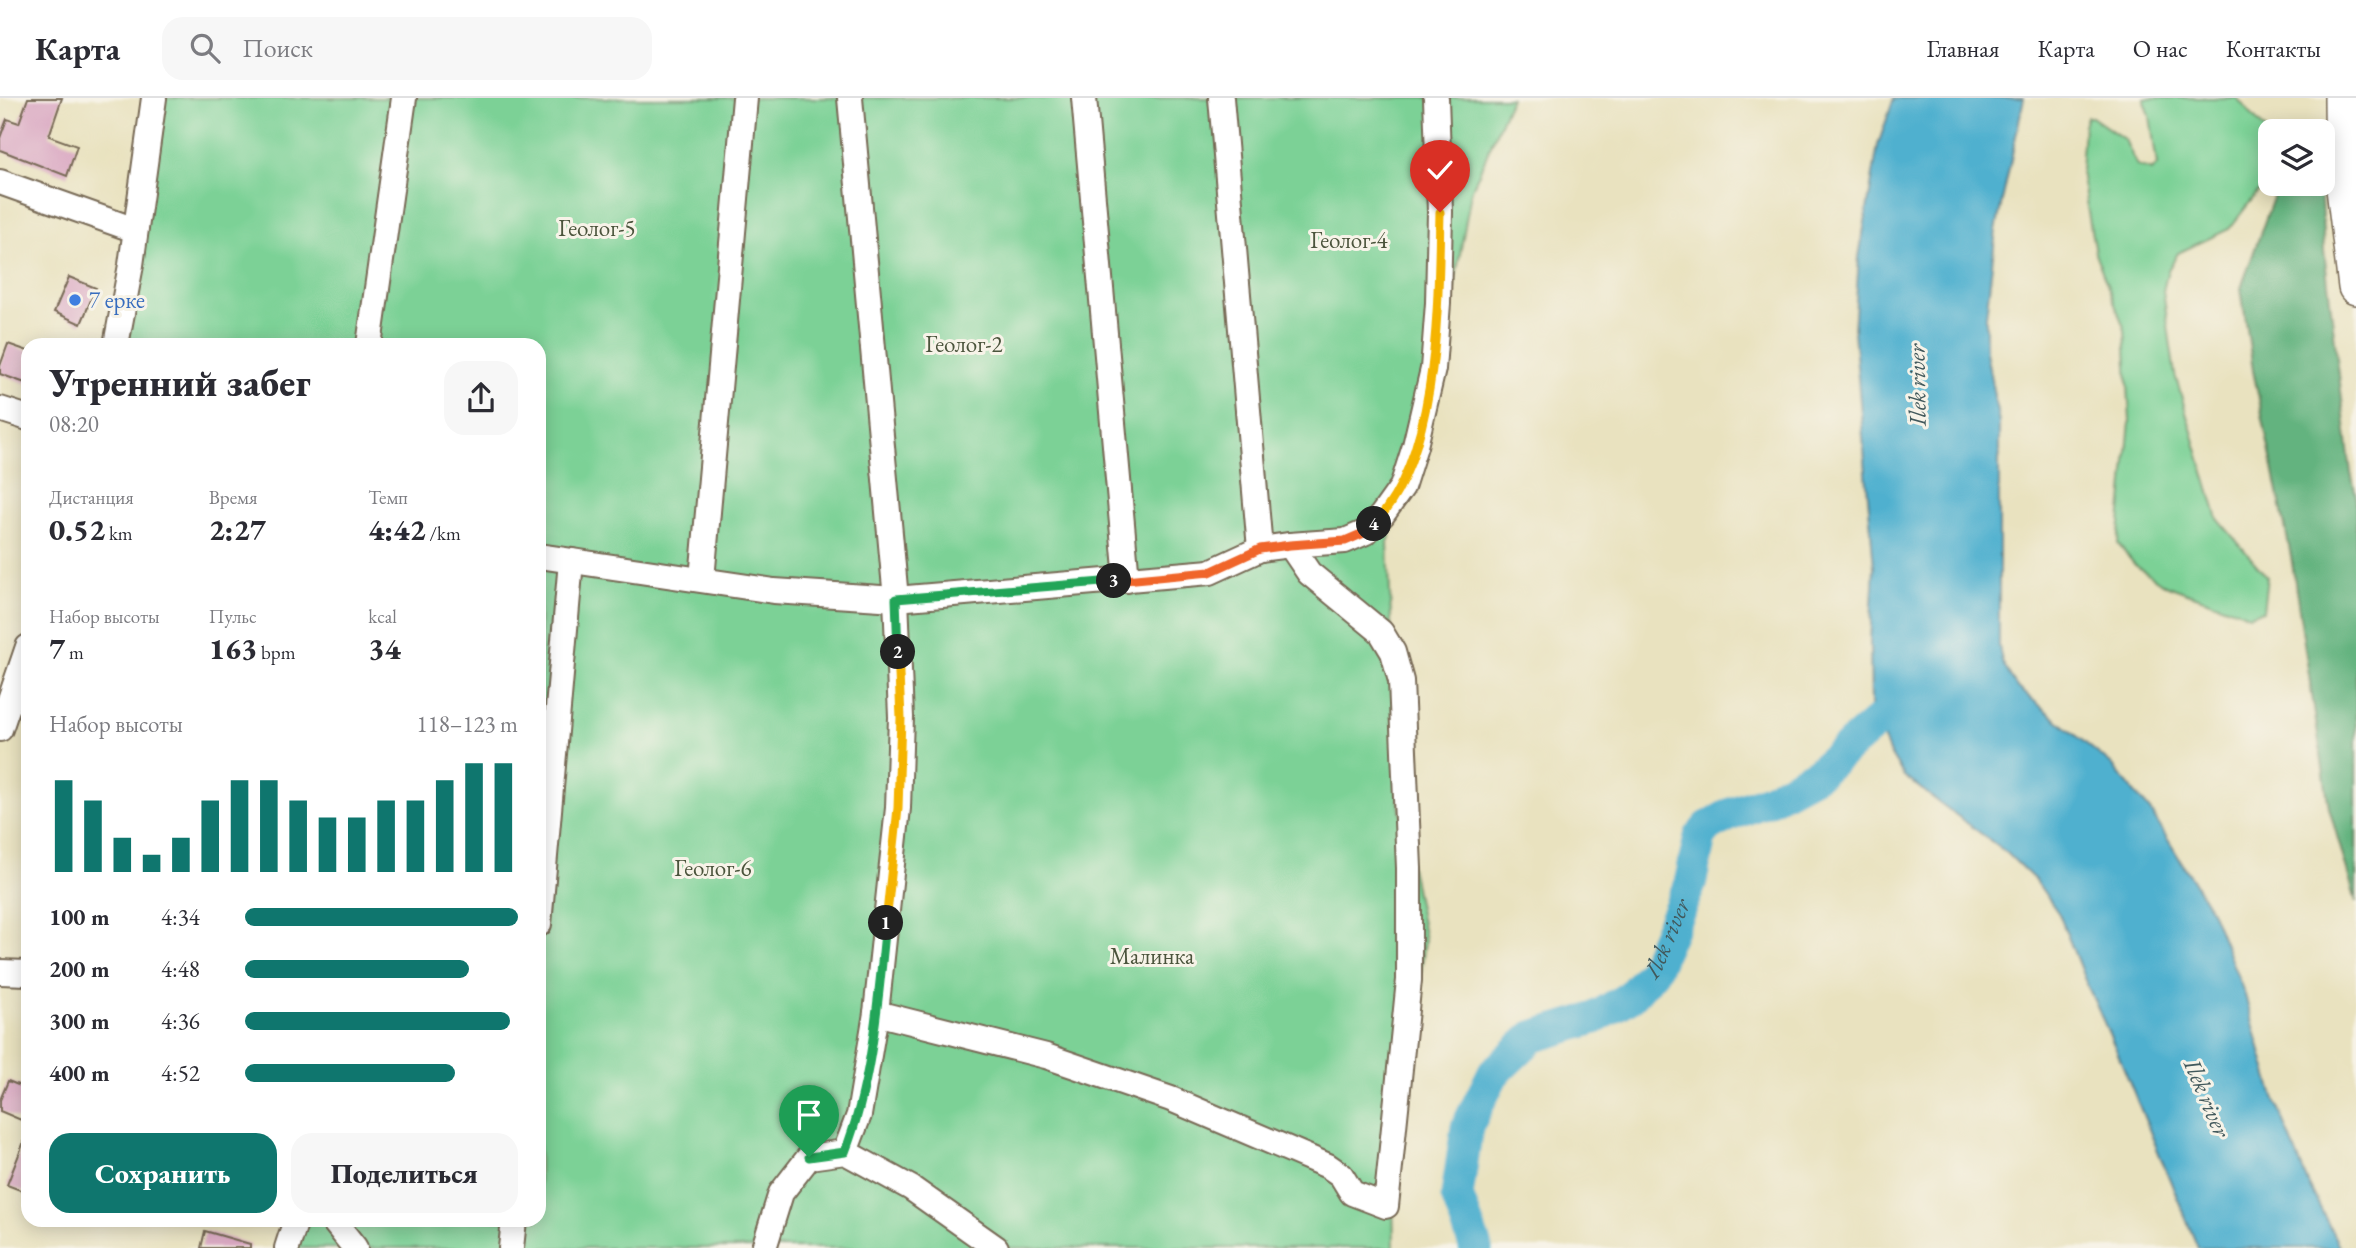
<!DOCTYPE html>
<html lang="ru">
<head>
<meta charset="utf-8">
<style>
  :root { --surface:#fff; --page:#f7f7f7; --text:#2b2b33; --muted:#7c7c81; --line:#e1e1e2; --accent:#0f766e }
  body { margin:0; font-family:"EB Garamond",serif; background:var(--page); color:var(--text); height:100vh; display:flex; flex-direction:column; font-size:26px; white-space:nowrap }
  * { box-sizing:border-box; margin:0 }
  p { font-size:23px; color:var(--muted) }
  .icon { flex:none; width:38px; height:38px; fill:none; stroke:currentColor; stroke-width:2; stroke-linecap:round; stroke-linejoin:round }
  .map { position:relative; flex:1; overflow:hidden }
  .sheet { position:absolute; left:21px; top:240px; width:525px; height:889px; display:flex; flex-direction:column; background:var(--surface); border-radius:21px; box-shadow:0 4px 18px #0003 }
  .sheet>* { flex:none }
  .buttons { position:absolute; left:2258px; top:21px; display:grid; gap:14px }
  .buttons a { display:grid; place-items:center; width:77px; height:77px; border-radius:14px; background:var(--surface); box-shadow:0 4px 18px #0003; font-size:35px }
  .pin { position:absolute; display:grid; place-items:center; width:60px; height:60px; color:#fff; margin:-72px -30px; border-radius:50% 50% 50% 0; rotate:-45deg; box-shadow:0 0 7px #0007 }
  .pin .icon { rotate:45deg }
  .km { position:absolute; width:35px; height:35px; margin:-18px; border-radius:50%; background:#222; color:#fff; font-size:19px; line-height:35px; text-align:center }
  .round { display:grid; place-items:center; flex:none; width:74px; height:74px; border-radius:21px; background:var(--page) }
  .headline { display:flex; align-items:center; justify-content:space-between; height:119px; padding:0 28px }
  h1 { font-size:38px; font-weight:800; line-height:52px }
  .metrics { display:grid; grid-template-columns:repeat(3,1fr); gap:10px; height:119px; padding:7px 28px }
  .metrics div { display:grid; align-content:center }
  .metrics b { font-size:30px; font-weight:800 }
  .metrics small { font-size:19px; font-weight:400 }
  .metrics p { font-size:19px }
  .chart { height:196px; padding:14px 28px }
  .chart p { display:flex; justify-content:space-between }
  .chart svg { width:100%; height:126px; margin-top:7px; stroke:var(--accent); stroke-width:6 }
  .button { display:flex; gap:14px; margin-top:auto; padding:14px 28px }
  .button a { flex:1; height:80px; border-radius:21px; background:var(--accent); color:#fff; font-size:28px; font-weight:800; line-height:80px; text-align:center }
  .button a+a { background:var(--page); color:var(--text) }
  ul { padding:0 28px; list-style:none; font-size:23px }
  li { display:grid; grid-template-columns:112px 84px 1fr; align-items:center; height:52px }
  li i { height:18px; border-radius:9px; background:var(--accent) }
  header { display:flex; align-items:center; gap:42px; box-sizing:border-box; height:98px; padding:0 35px; background:var(--surface); border-bottom:2px solid var(--line) }
  header strong { font-size:33px }
  nav { display:flex; gap:38px; margin-inline-start:auto; font-size:24px }
  .search { width:490px; height:63px; background:var(--page); display:flex; align-items:center; gap:18px; box-sizing:border-box; padding:0 24px; border-radius:21px; color:var(--muted); font-size:26px }
  .map>svg:first-child { display:block }
  .green { fill:#7bd196; stroke:#5b7e5a; stroke-width:2 }
  .forest { fill:#64b37f; stroke:#506e4e; stroke-width:2 }
  .water { fill:#50b0cf; stroke:#466d76; stroke-width:2 }
  .lines { fill:none; stroke-linecap:round; stroke-linejoin:round }
  .river { stroke:#50b0cf; stroke-width:33 }
  .building { fill:#daa8c2 }
  .minor-casing { stroke:#786a56; stroke-width:28 }
  .highway-casing { stroke:#786a56; stroke-width:38 }
  .minor { stroke:#fff; stroke-width:24 }
  .highway { stroke:#fff; stroke-width:35 }
  .split-1-casing { stroke:#fff; stroke-width:14 }
  .split-2-casing { stroke:#fff; stroke-width:14 }
  .split-3-casing { stroke:#fff; stroke-width:14 }
  .split-4-casing { stroke:#fff; stroke-width:14 }
  .split-5-casing { stroke:#fff; stroke-width:14 }
  .split-1 { stroke:#22a559; stroke-width:9 }
  .split-2 { stroke:#f5b400; stroke-width:9 }
  .split-3 { stroke:#22a559; stroke-width:9 }
  .split-4 { stroke:#f0652b; stroke-width:9 }
  .split-5 { stroke:#f5b400; stroke-width:9 }
  .shop-dot { fill:#3f7fe0; stroke:#f7f3e8; stroke-width:2.5 }
  .labels { text-anchor:middle; stroke-width:6; stroke-linejoin:round; paint-order:stroke }
  .park-label { font-size:23px; fill:#4b543c; stroke:#f7f3e8 }
  .shop-label { font-size:23px; fill:#366cbe; stroke:#f7f3e8; text-anchor:start }
  .water-label { font-size:24px; font-style:italic; fill:#42595c; stroke:#f7f3e8 }
</style>
</head>
<body>
<header>
<strong>Карта</strong>
<div class="search"><svg class="icon" aria-label="search" viewBox="0 0 24 24"><circle cx="10" cy="10" r="6"/><path d="M15 15l6 6"/></svg>Поиск</div>
<nav><a>Главная</a><a>Карта</a><a>О нас</a><a>Контакты</a></nav>
</header>
<div class="map">
<svg width="2356" height="1150" viewBox="0 0 2356 1150">
  <rect width="100%" height="100%" fill="#f7f3e8"/>
  <filter id="ink" filterUnits="userSpaceOnUse"><feTurbulence type="fractalNoise" baseFrequency=".0143" numOctaves="2"/><feDisplacementMap in="SourceGraphic" scale="14" xChannelSelector="R" yChannelSelector="G"/><feConvolveMatrix kernelMatrix="1 2 1 2 8 2 1 2 1" color-interpolation-filters="sRGB"/></filter>
  <filter id="wash" filterUnits="userSpaceOnUse"><feTurbulence type="fractalNoise" baseFrequency=".00686" numOctaves="4" result="noise"/><feDisplacementMap in="SourceGraphic" scale="28" xChannelSelector="R" yChannelSelector="G"/><feGaussianBlur stdDeviation="1.57" result="paint"/><feColorMatrix in="noise" values="0 0 0 0 0 0 0 0 0 0 0 0 0 0 0 0 0 1.4 0 .05"/><feComposite in="paint" operator="in"/></filter>
  <g filter="url(#wash)">
    <rect width="100%" height="100%" fill="#e9e2bf"/>
    <!-- green -->
    <g class="green">
      <polygon points="152,0 1511,0 1471,94 1437,285 1388,445 1398,700 1425,842 1393,1095 1394,1150 280,1150 289,1122 539,1122 539,247 117,247"/>
      <polygon points="2144,0 2237,0 2270,37 2268,81 2229,131 2178,155 2168,172 2163,193 2175,277 2218,421 2267,479 2263,513 2249,517 2165,487 2135,467 2118,446 2130,323 2125,232 2095,155 2081,74 2084,27 2087,19 2092,19 2125,42 2137,68 2152,73 2157,67 2150,18"/>
    </g>
    <!-- forest -->
    <polygon class="forest" points="2278,86 2320,86 2324,153 2351,375 2356,397 2356,804 2329,710 2291,458 2253,272 2241,190"/>
    <!-- water -->
    <polygon class="water" points="1894,0 2024,0 1996,132 1986,218 1986,254 1999,325 1999,548 2002,564 2016,588 2112,667 2151,714 2211,812 2245,897 2273,996 2308,1085 2340,1150 2198,1150 2116,951 2085,882 2059,816 2036,783 2007,755 1904,678 1889,654 1871,607 1870,543 1874,469 1854,233 1859,159 1878,47"/>
    <g class="lines">
      <!-- river -->
      <path class="river" id="s1" d="M1476,1150L1457,1098L1467,1029L1493,976L1532,939L1595,920L1631,898L1653,873L1690,786L1700,739L1708,729L1729,717L1768,702L1818,675L1877,624L1913,600"/>
    </g>
    <g id="blocks">
      <!-- building -->
      <g class="building">
        <polygon points="28,0 62,0 49,38 77,48 67,78 0,52 0,40 7,21 19,25"/>
        <polygon points="69,179 96,190 81,226 54,214"/>
        <polygon points="8,246 28,253 28,286 0,276 0,268"/>
        <polygon points="8,983 28,991 28,1006 21,1022 0,1013 0,1002"/>
        <polygon points="27,1036 28,1036 28,1095 7,1087"/>
        <polygon points="205,1133 250,1146 250,1150 201,1150"/>
      </g>
    </g>
  </g>
  <g filter="url(#ink)">
    <use href="#blocks" fill-opacity="0" stroke="#786a56" stroke-width="2"/>
    <g class="lines">
      <!-- minor casing -->
      <g class="minor-casing">
        <g id="minor">
          <polyline points="1084,0 1127,482"/>
          <polyline points="1221,0 1260,451"/>
          <polyline points="0,84 135,132"/>
          <polyline points="116,247 131,167 154,0"/>
          <polyline points="369,247 404,0"/>
          <polyline points="0,311 28,320"/>
          <polyline points="1290,447 1345,443 1366,434 1382,417 1402,389 1415,348 1433,271 1438,205 1440,114 1436,0"/>
          <polyline points="539,458 774,493 896,501 1210,474 1260,451 1290,447 1309,475 1381,534 1393,554 1401,583 1409,770 1409,882 1386,1108 1352,1095 1341,1077 1328,1068 1171,1001 1046,958 876,915"/>
          <polyline points="702,481 745,0"/>
          <polyline points="0,631 28,549"/>
          <polyline points="539,826 571,463"/>
          <polyline points="0,874 28,875"/>
          <polyline points="845,1054 911,1090 996,1150"/>
          <polyline points="333,1122 355,1150"/>
          <polyline points="287,1150 296,1122"/>
          <polyline points="511,1150 514,1122"/>
          <polyline points="764,1150 781,1095 809,1059 845,1054 859,1017 876,915 898,710 901,619 896,501 850,0"/>
        </g>
      </g>
      <!-- highway casing -->
      <g class="highway-casing">
        <polyline id="highway" points="2342,0 2343,82 2356,189"/>
      </g>
      <!-- minor -->
      <use href="#minor" class="minor"/>
      <!-- highway -->
      <use href="#highway" class="highway"/>
    </g>
  </g>
  <g class="lines" filter="url(#ink)">
    <!-- split-1 casing -->
    <g class="split-1-casing">
      <path id="split-1" d="M809,1059L845,1054C873,982 878,901 886,825"/>
    </g>
    <!-- split-2 casing -->
    <g class="split-2-casing">
      <polyline id="split-2" points="886,825 898,710 901,620 898,554"/>
    </g>
    <!-- split-3 casing -->
    <g class="split-3-casing">
      <polyline id="split-3" points="898,554 896,501 1114,483"/>
    </g>
    <!-- split-4 casing -->
    <g class="split-4-casing">
      <polyline id="split-4" points="1114,483 1210,474 1260,451 1290,447 1345,443 1366,434 1374,426"/>
    </g>
    <!-- split-5 casing -->
    <g class="split-5-casing">
      <path id="split-5" d="M1374,426C1440,357 1438,205 1440,114"/>
    </g>
    <!-- split-1 -->
    <use href="#split-1" class="split-1"/>
    <!-- split-2 -->
    <use href="#split-2" class="split-2"/>
    <!-- split-3 -->
    <use href="#split-3" class="split-3"/>
    <!-- split-4 -->
    <use href="#split-4" class="split-4"/>
    <!-- split-5 -->
    <use href="#split-5" class="split-5"/>
  </g>
  <!-- markers -->
  <circle class="shop-dot" cx="75" cy="202" r="7"/>
  <g class="labels">
    <!-- park labels -->
    <g class="park-label">
      <text x="597" y="138">Геолог-5</text>
      <text x="1349" y="150">Геолог-4</text>
      <text x="964" y="254">Геолог-2</text>
      <text x="713" y="778">Геолог-6</text>
      <text x="1152" y="866">Малинка</text>
    </g>
    <!-- shop labels -->
    <g class="shop-label">
      <text x="89" y="210">7 ерке</text>
    </g>
    <!-- water labels -->
    <g class="water-label">
      <text transform="translate(1917 287) rotate(-91)" y="8">Ilek river</text>
      <text dy="8" stroke="none"><textPath href="#s1" startOffset="415">Ilek river</textPath></text>
      <text transform="translate(2207 1000) rotate(67)" y="8">Ilek river</text>
    </g>
  </g>
</svg>
<div class="buttons">
<a><svg class="icon" aria-label="layers" viewBox="0 0 24 24"><path d="M12 4l9 5-9 5-9-5zM3 14l9 5 9-5"/></svg></a>
</div>
<div class="pin" style="left:809px;top:1059px;background:#1e9e55"><svg class="icon" aria-label="arrive" viewBox="0 0 24 24"><path d="M6 21V4h12l-3 4 3 4H6"/></svg></div>
<div class="pin" style="left:1440px;top:114px;background:#d93025"><svg class="icon" aria-label="check" viewBox="0 0 24 24"><path d="M5 12l5 5 9-10"/></svg></div>
<b class="km" style="left:886px;top:825px">1</b>
<b class="km" style="left:898px;top:554px">2</b>
<b class="km" style="left:1114px;top:483px">3</b>
<b class="km" style="left:1374px;top:426px">4</b>
<section class="sheet">
<div class="headline"><div><h1>Утренний забег</h1><p>08:20</p></div><a class="round"><svg class="icon" aria-label="share" viewBox="0 0 24 24"><path d="M12 15V3M7 8l5-5 5 5M5 13v7h14v-7"/></svg></a></div>
<div class="metrics">
<div><p>Дистанция</p><b>0.52<small> km</small></b></div>
<div><p>Время</p><b>2:27</b></div>
<div><p>Темп</p><b>4:42<small> /km</small></b></div>
</div>
<div class="metrics">
<div><p>Набор высоты</p><b>7<small> m</small></b></div>
<div><p>Пульс</p><b>163<small> bpm</small></b></div>
<div><p>kcal</p><b>34</b></div>
</div>
<div class="chart"><p><span>Набор высоты</span>118–123 m</p>
<svg viewBox="0 0 160 44" preserveAspectRatio="none"><path d="M5 44V12M15 44V19M25 44V32M35 44V38M45 44V32M55 44V19M65 44V12M75 44V12M85 44V19M95 44V25M105 44V25M115 44V19M125 44V19M135 44V12M145 44V6M155 44V6"/></svg>
</div>
<ul>
<li><b>100 m</b>4:34<i style="width:100%"></i></li>
<li><b>200 m</b>4:48<i style="width:82%"></i></li>
<li><b>300 m</b>4:36<i style="width:97%"></i></li>
<li><b>400 m</b>4:52<i style="width:77%"></i></li>
</ul>
<div class="button"><a>Сохранить</a><a>Поделиться</a></div>
</section>
</div>
</body>
</html>
